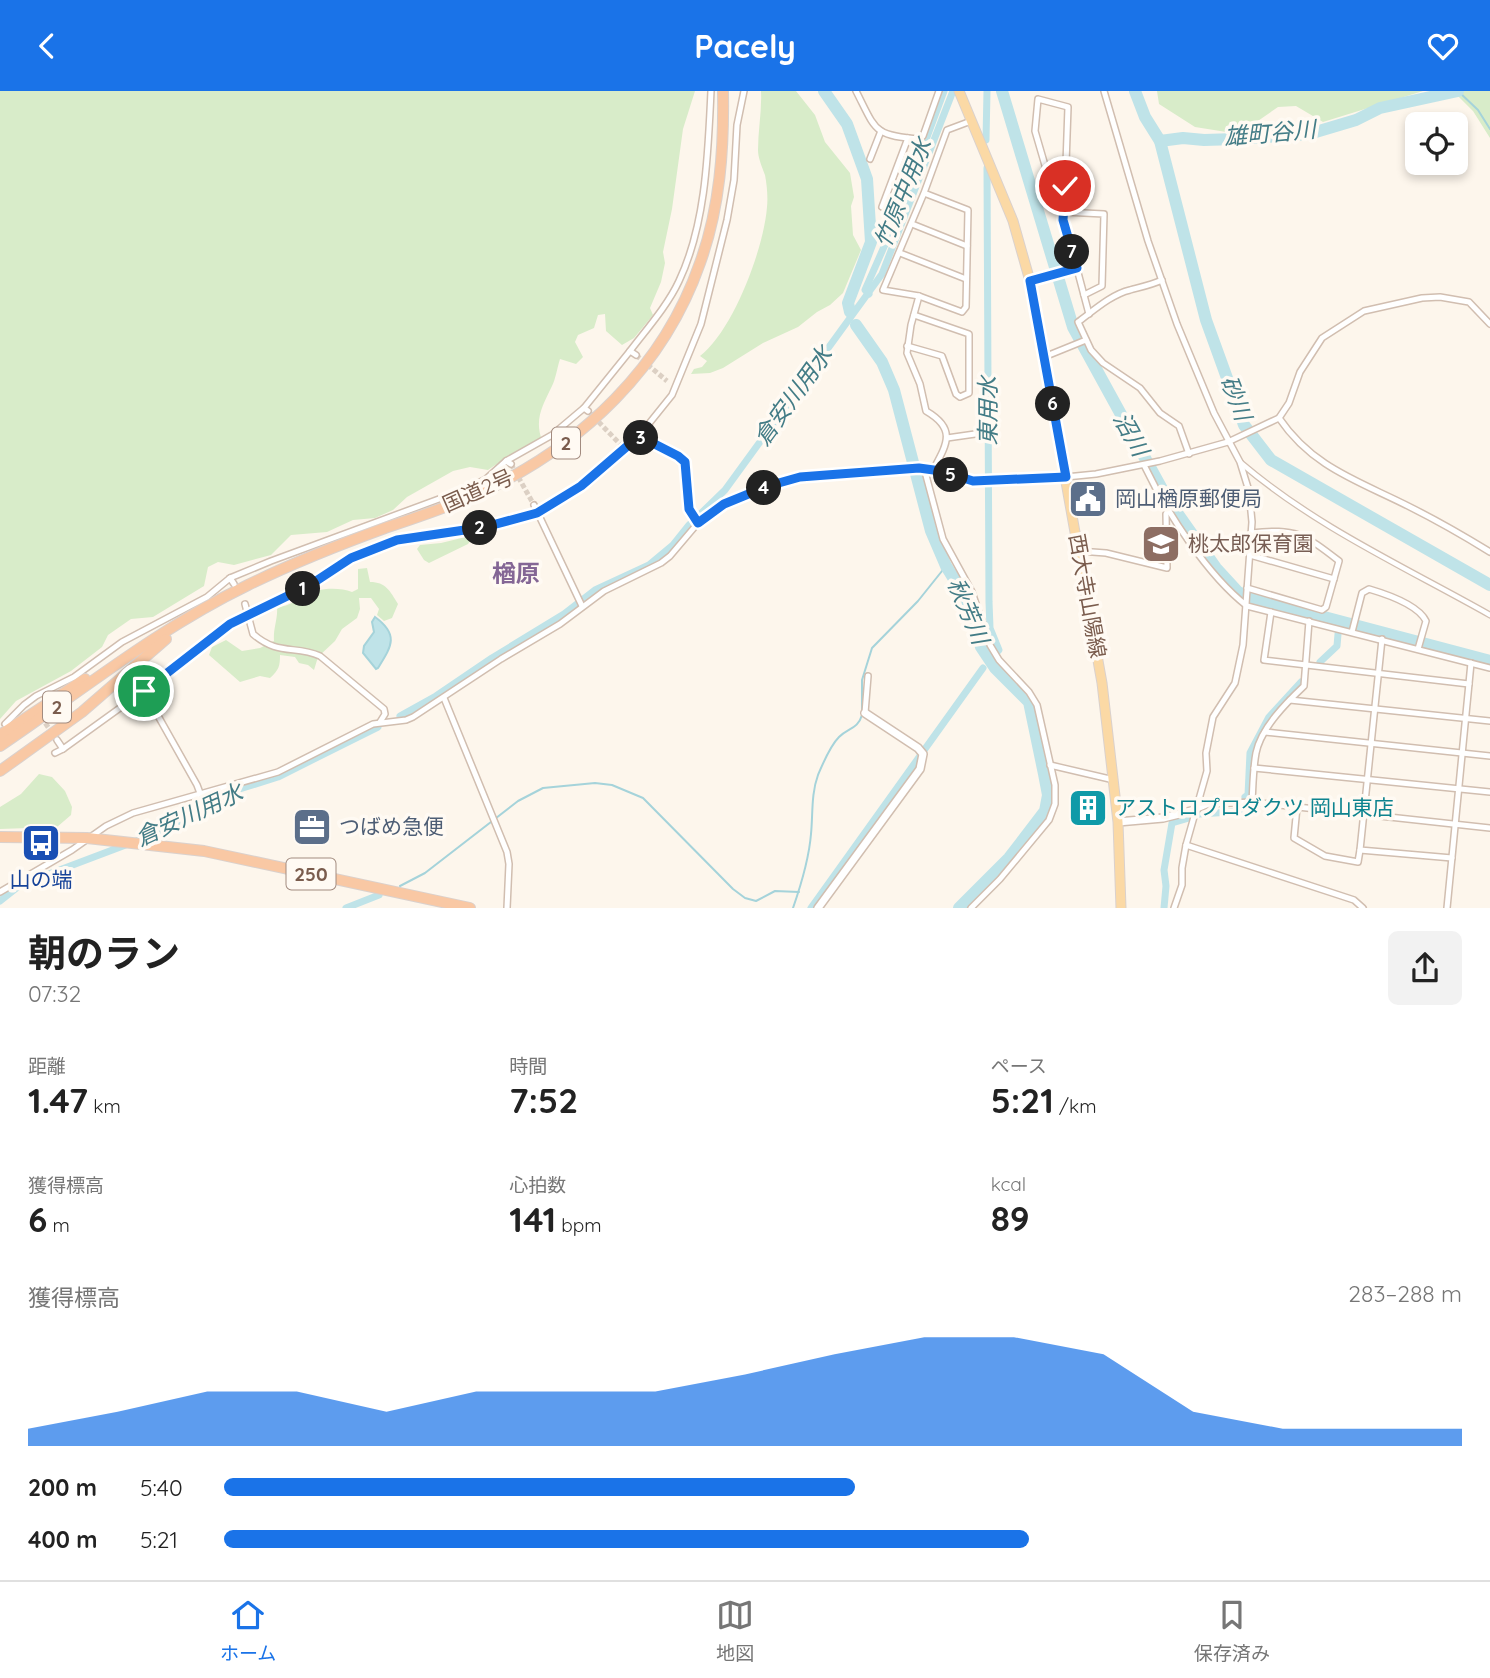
<!DOCTYPE html>
<html lang="ja">
<head>
<meta charset="utf-8">
<style>
  :root { --surface:#fff; --page:#f2f2f2; --text:#222; --muted:#767676; --line:#e0e0e0; --accent:#1a73e8 }
  body { margin:0; font-family:Quicksand,"Noto Sans JP",sans-serif; background:var(--page); color:var(--text); height:100vh; display:flex; flex-direction:column; font-size:26px; white-space:nowrap }
  * { box-sizing:border-box; margin:0 }
  p { font-size:23px; color:var(--muted) }
  .icon { flex:none; width:38px; height:38px; fill:none; stroke:currentColor; stroke-width:2; stroke-linecap:round; stroke-linejoin:round }
  .map { position:relative; height:817px; overflow:hidden }
  .drawer { display:flex; flex-direction:column; background:var(--surface); flex:1 }
  .drawer>* { flex:none }
  .fabs { position:absolute; left:1405px; top:21px; display:grid; gap:14px }
  .fabs a { display:grid; place-items:center; width:63px; height:63px; border-radius:10px; background:var(--surface); box-shadow:0 4px 10px #0003; font-size:35px }
  .pin { position:absolute; display:grid; place-items:center; width:60px; height:60px; color:#fff; margin:-30px; border:4px solid #fff; border-radius:50%; box-shadow:0 2px 7px #0007 }
  .km { position:absolute; width:35px; height:35px; margin:-18px; border-radius:50%; background:#222; color:#fff; font-size:19px; line-height:35px; text-align:center }
  .round { display:grid; place-items:center; flex:none; width:74px; height:74px; border-radius:10px; background:var(--page) }
  .head { display:flex; align-items:center; justify-content:space-between; height:119px; padding:0 28px }
  h1 { font-size:38px; font-weight:700; line-height:52px }
  .stats { display:grid; grid-template-columns:repeat(3,1fr); gap:10px; height:119px; padding:7px 28px }
  .stats div { display:grid; align-content:center }
  .stats b { font-size:35px; font-weight:700 }
  .stats small { font-size:19px; font-weight:400 }
  .stats p { font-size:19px }
  .chart { height:196px; padding:14px 28px }
  .chart p { display:flex; justify-content:space-between }
  .chart svg { width:100%; height:126px; margin-top:7px; fill:var(--accent); opacity:.7 }
  ul { padding:0 28px; list-style:none; font-size:23px }
  li { display:grid; grid-template-columns:112px 84px 1fr; align-items:center; height:52px }
  li i { height:18px; border-radius:9px; background:var(--accent) }
  header { display:flex; justify-content:space-between; align-items:center; height:91px; padding:0 28px; background:var(--accent); color:#fff; font-size:32px; font-weight:700 }
  .tab-bar { display:flex; justify-content:space-around; align-items:center; height:98px; border-top:2px solid var(--line); background:var(--surface); font-size:19px; color:var(--muted) }
  .tab-bar a { display:grid; justify-items:center; gap:4px }
  .tab-bar .active { color:var(--accent) }
  .map>svg:first-child { display:block }
  .green { fill:#d8ecc9 }
  .water { fill:#bfe3e8; stroke:#a5d3da; stroke-width:2 }
  .lines { fill:none; stroke-linecap:round; stroke-linejoin:round }
  .stream { stroke:#a5d3da; stroke-width:2 }
  .canal { stroke:#bfe3e8; stroke-width:7 }
  .river { stroke:#bfe3e8; stroke-width:12 }
  .minor-tunnel { stroke:#dcd0c4; stroke-width:5; stroke-dasharray:5 2.5; stroke-linecap:butt }
  .pedestrian-casing { stroke:#d1beb0; stroke-width:7 }
  .minor-casing { stroke:#d1beb0; stroke-width:8 }
  .tertiary-casing { stroke:#d1beb0; stroke-width:10 }
  .primary-casing { stroke:#dad1cd; stroke-width:11 }
  .trunk-casing { stroke:#dad1cd; stroke-width:12 }
  .pedestrian { stroke:#fff; stroke-width:4.5 }
  .minor { stroke:#fff; stroke-width:5 }
  .tertiary { stroke:#fff; stroke-width:7 }
  .primary { stroke:#fbd9a5; stroke-width:9 }
  .trunk { stroke:#f9c8a4; stroke-width:10 }
  .route-casing { stroke:#fff; stroke-width:14 }
  .route { stroke:#1a73e8; stroke-width:9 }
  .labels { text-anchor:middle; stroke-width:7; stroke-linejoin:round; paint-order:stroke }
  .shield { fill:#fffaf3; stroke:#a28b7f; stroke-width:2 }
  .shield-label { font-size:19px; font-weight:bold; fill:#7a5c4d }
  .street-label { font-size:21px; fill:#7a5c4d; stroke:#fffaf3 }
  .service-label { font-size:21px; fill:#4e5e75; stroke:#fffaf3; text-anchor:start }
  .education-label { font-size:21px; fill:#785e54; stroke:#fffaf3; text-anchor:start }
  .culture-label { font-size:21px; fill:#0d838f; stroke:#fffaf3; text-anchor:start }
  .transit-label { font-size:21px; fill:#164399; stroke:#fffaf3 }
  .water-label { font-size:23px; font-style:italic; fill:#437c86; stroke:#fffaf3 }
  .quarter-label { font-size:24px; font-weight:bold; fill:#846695; stroke:#fffaf3 }
</style>
</head>
<body>
<header><svg class="icon" aria-label="back" viewBox="0 0 24 24"><path d="M15 5l-7 7 7 7"/></svg>Pacely<svg class="icon" aria-label="heart" viewBox="0 0 24 24"><path d="M12 20l-8-8c-3-5 5-10 8-4 3-6 11-1 8 4z"/></svg></header>
<div class="map">
<svg width="1490" height="817" viewBox="0 0 1490 817">
  <rect width="100%" height="100%" fill="#fdf6ec"/>
  <!-- green -->
  <g class="green">
    <path d="M0,0H695L683,38L672,118L663,161L665,172L661,191L650,217L653,224L634,247L622,254L606,240L605,223L598,224L594,237L578,244L575,251L583,266L576,273L560,268C557,277 556,287 552,295C543,314 534,328 542,349C523,359 505,367 488,379L470,376L453,380L407,406L393,419L375,427L353,429L327,441L291,444L271,464L234,474L218,471L208,476L204,495L153,526L131,528L108,544L102,556L71,580L16,610L0,628Z"/>
    <path d="M761,0H796L815,24L825,51L850,82L854,106L851,115L853,144L861,159L843,202L830,214L817,221L798,236L763,252L723,277L710,282L691,283L694,278L702,276L707,270L700,265C733,240 764,157 767,116C768,107 767,94 765,84C762,76 758,67 758,59C758,39 762,20 761,0Z"/>
    <polygon points="1157,0 1423,0 1323,31 1296,15 1278,16 1239,43 1195,36 1159,13"/>
    <polygon points="1430,0 1490,0 1490,47 1473,20 1458,5 1437,9"/>
    <polygon points="474,444 468,453 429,472 424,469 417,458 420,454 441,452"/>
    <path d="M367,477L370,491C386,491 390,500 398,513L392,527L384,530L377,524L379,518L371,507H359L360,518L357,527L342,538L335,550L318,566L314,579L308,574L299,572L295,566L280,564C280,575 279,579 270,587L260,585L240,591L209,564L212,556L226,549L242,560L260,557L274,550C273,537 278,528 277,516C291,515 295,509 308,503C320,497 339,496 352,501L358,498V478Z"/>
    <polygon points="39,683 52,686 65,700 72,716 71,724 57,736 0,738 0,716 21,703"/>
  </g>
  <!-- water -->
  <path class="water" d="M375,526C400,544 391,556 378,577L376,578L363,562L364,555L374,541L372,531Z"/>
  <g class="lines">
    <!-- stream -->
    <g class="stream">
      <polyline points="1458,0 1478,19 1490,38"/>
      <polyline points="862,619 862,589 872,557 918,510 946,475"/>
      <polyline points="400,795 425,782 518,710 543,697 595,692 612,694 643,707 733,798 745,807 756,810 775,800 799,801"/>
      <path d="M793,817C801,794 809,768 811,743C813,723 811,703 818,684C823,672 830,655 839,646C848,637 858,638 862,624"/>
    </g>
    <!-- canal -->
    <g class="canal">
      <polyline points="986,49 987,0"/>
      <polyline points="987,77 989,511 990,537 999,559 996,562"/>
      <polyline points="869,203 865,199 898,124 944,0"/>
      <polyline points="1340,532 1340,531"/>
      <polyline points="1320,571 1337,555 1338,543"/>
      <polyline points="400,625 436,605 492,567 564,523 595,499 649,474 673,454 689,434 725,399 882,183 953,0"/>
      <polyline points="1245,706 1248,704 1250,662 1269,626 1301,591"/>
      <polyline points="1199,723 1247,720 1246,717"/>
      <polyline points="0,810 19,795 33,789 160,741 191,725 230,701 278,686 378,636"/>
      <polyline points="346,817 379,804"/>
      <polyline points="811,817 983,577"/>
      <polyline points="1164,817 1166,795 1164,779 1172,732 1189,727"/>
    </g>
    <!-- river -->
    <g class="river">
      <polyline points="824,0 847,33 867,88 871,151 848,212 850,221"/>
      <polyline points="1002,0 1073,236 1168,409 1216,477 1238,501 1252,507 1490,570"/>
      <polyline points="1135,0 1145,26 1160,50 1206,229 1244,334 1271,369 1490,494"/>
      <polyline points="1160,50 1183,47 1204,49 1236,48 1309,43 1356,29 1380,17 1458,0"/>
      <polyline points="856,234 882,271 894,299 931,440 946,475 967,509 981,556 995,577 1029,611 1044,683 1048,704 1045,720 1009,767 959,817"/>
    </g>
    <!-- minor-tunnel -->
    <g class="minor-tunnel">
      <polyline points="636,264 667,290"/>
      <polyline points="588,320 620,353"/>
      <polyline points="511,373 534,414"/>
      <polyline points="41,626 57,649"/>
    </g>
    <!-- pedestrian casing -->
    <g class="pedestrian-casing">
      <path id="pedestrian" d="M1241,372C1316,436 1405,476 1490,524"/>
    </g>
    <!-- minor casing -->
    <g class="minor-casing">
      <g id="minor">
        <path d="M856,0C876,39 873,45 920,48L923,45L939,0"/>
        <polyline points="1104,0 1148,150 1177,233 1214,322 1240,371 1249,400 1252,431 1243,554 1235,592 1213,626 1206,662 1207,680 1186,754 1182,777 1182,794 1174,817"/>
        <polyline points="870,68 881,40"/>
        <polyline points="1065,95 1051,95 1035,40 1038,8 1068,16 1064,129 1089,223"/>
        <polyline points="924,102 968,119 966,216 962,221 919,205 883,199 924,102 947,39 971,30"/>
        <polyline points="882,116 908,47"/>
        <polyline points="1064,121 1104,123 1102,195 1084,204"/>
        <polyline points="912,133 967,155"/>
        <polyline points="900,162 966,188"/>
        <path d="M1162,189C1151,194 1141,196 1130,199C1112,203 1093,220 1078,231L1091,259L1103,272L1140,297L1160,322L1179,335L1189,363"/>
        <polyline points="1030,190 1077,177"/>
        <path d="M919,205L911,234L907,262L920,293L926,320C957,338 947,353 933,379"/>
        <polyline points="907,255 942,265 956,303 960,306 969,302 969,243 914,224"/>
        <path d="M630,260C646,239 668,214 679,190C706,133 708,62 711,0"/>
        <polyline points="1044,266 1086,249"/>
        <polyline points="588,320 584,317 630,260 636,264"/>
        <path d="M1279,327C1313,377 1359,390 1410,416C1438,430 1464,445 1490,461"/>
        <polyline points="639,345 678,365 685,371 689,418 698,432"/>
        <polyline points="947,347 982,342"/>
        <polyline points="511,373 506,370 552,344 584,317"/>
        <path d="M1144,374C1166,420 1207,484 1247,515L1490,577"/>
        <polyline points="924,377 943,448 972,501 990,554 999,569 1029,601 1037,614 1055,694 1055,713 1049,729 1000,788 971,817"/>
        <polyline points="534,414 582,515"/>
        <polyline points="1079,460 1106,462 1167,477 1166,423 1169,419"/>
        <polyline points="1250,464 1334,488"/>
        <polyline points="230,487 271,470 466,398 486,388 506,370"/>
        <path d="M1247,497L1322,519L1326,516L1339,470C1304,443 1296,437 1251,442"/>
        <path d="M245,513L253,543C278,565 295,554 320,565L384,618L385,623L380,631"/>
        <polyline points="1271,521 1264,569 1469,593"/>
        <path d="M1352,541L1362,502L1369,498C1386,503 1418,514 1426,530L1418,558"/>
        <polyline points="1382,548 1360,759 1452,767"/>
        <polyline points="144,600 197,694 200,702"/>
        <polyline points="444,607 507,761 509,773 507,817"/>
        <polyline points="1290,609 1490,630"/>
        <polyline points="865,622 868,585"/>
        <polyline points="5,633 24,614 36,605 74,586 122,551 207,506 230,487 234,493"/>
        <polyline points="1265,641 1490,665"/>
        <polyline points="63,658 167,583 230,533 310,494 350,467 397,449 485,436 537,422 581,395 639,345 672,304 701,233 727,129 734,89 737,34 744,0"/>
        <polyline points="55,662 63,658 57,649"/>
        <polyline points="1050,674 1114,689"/>
        <polyline points="1254,677 1490,701"/>
        <path d="M1252,711C1253,695 1253,678 1256,662C1261,637 1286,612 1304,595L1309,530"/>
        <polyline points="1297,716 1294,747 1325,765 1358,771 1360,759"/>
        <polyline points="1195,719 1209,713 1252,711 1490,737"/>
        <polyline points="1186,754 1354,809 1363,817"/>
        <polyline points="0,801 72,759 106,735 133,722 278,681 373,633 406,629 413,626 501,568 560,533 604,500 661,472 670,465 698,432 715,417 768,395 800,386 919,377 941,380 973,390 1066,386 1096,383 1160,370 1228,351 1279,327 1289,312 1300,281 1322,247 1364,220 1422,207 1440,206 1469,211 1490,233"/>
        <polyline points="1447,817 1471,572"/>
      </g>
    </g>
    <!-- tertiary casing -->
    <g class="tertiary-casing">
      <g id="tertiary">
        <polyline points="1118,731 1163,727 1195,719"/>
        <polyline points="818,817 920,678 923,663 918,657 865,622"/>
      </g>
    </g>
    <!-- primary casing -->
    <g class="primary-casing">
      <polyline id="primary" points="959,0 1013,130 1030,190 1102,592 1118,731 1121,817"/>
    </g>
    <!-- trunk casing -->
    <g class="trunk-casing">
      <g id="trunk">
        <polyline points="0,644 85,588"/>
        <path d="M0,655C81,600 159,537 248,494C293,472 338,454 385,437C418,426 452,415 484,400C582,354 664,276 700,172C720,117 724,58 723,0"/>
        <polyline points="0,680 82,621 166,548"/>
        <polyline points="0,746 87,747 204,760 470,817"/>
      </g>
    </g>
    <!-- pedestrian -->
    <use href="#pedestrian" class="pedestrian"/>
    <!-- minor -->
    <use href="#minor" class="minor"/>
    <!-- tertiary -->
    <use href="#tertiary" class="tertiary"/>
    <!-- primary -->
    <use href="#primary" class="primary"/>
    <!-- trunk -->
    <use href="#trunk" class="trunk"/>
  </g>
  <g class="lines">
    <!-- route casing -->
    <g class="route-casing">
      <polyline id="route" points="144,600 230,533 310,494 351,467 397,449 485,436 537,422 581,395 639,345 678,365 685,371 689,418 698,432 724,413 768,395 800,386 919,377 941,380 973,390 1066,386 1030,190 1077,177 1063,129 1065,95"/>
    </g>
    <!-- route -->
    <use href="#route" class="route"/>
  </g>
  <!-- icons -->
  <defs>
    <g id="civic-square" transform="scale(2.0125)"><rect x="-9" y="-9" width="18" height="18" rx="4" fill="#5c6f8a" stroke="#fffaf3"/><path d="M-.6-6.5H3V-4.5H.6V-3L4-1V1h2V6H-6V1h2V-1L-.6-3ZM-1.2 2.5V6h2.4V2.5Z" fill="#fff"/></g>
    <g id="school-square" transform="scale(2.0125)"><rect x="-9" y="-9" width="18" height="18" rx="4" fill="#8d6e63" stroke="#fffaf3"/><path d="M0-5L7-2L0 1L-7-2ZM-4 1L0 2.5L4 1V4Q0 6-4 4Z" fill="#fff"/></g>
    <g id="building-square" transform="scale(2.0125)"><rect x="-9" y="-9" width="18" height="18" rx="4" fill="#0f9aa8" stroke="#fffaf3"/><path d="M-4-6H4V6H1V3H-1V6H-4ZM-2.5-4.3h1.7v1.8h-1.7ZM.8-4.3h1.7v1.8H.8ZM-2.5-1h1.7V.8h-1.7ZM.8-1h1.7V.8H.8Z" fill="#fff"/></g>
    <g id="office-square" transform="scale(2.0125)"><rect x="-9" y="-9" width="18" height="18" rx="4" fill="#5c6f8a" stroke="#fffaf3"/><path d="M-6-3h4V-5.5h4V-3h4V5H-6ZM-1-4.5V-3h2v-1.5ZM-6 0V1H6V0Z" fill="#fff"/></g>
    <g id="bus-square" transform="scale(2.0125)"><rect x="-9" y="-9" width="18" height="18" rx="4" fill="#1a4fb4" stroke="#fffaf3"/><path d="M-5-6H5V4H4V6H2V4H-2V6H-4V4H-5ZM-3.5-4V0h7V-4ZM-3.5 1.2v1.5H-2V1.2ZM2 1.2v1.5H3.5V1.2Z" fill="#fff"/></g>
  </defs>
  <g fill-rule="evenodd">
    <use href="#civic-square" x="1088" y="408"/>
    <use href="#school-square" x="1161" y="453"/>
    <use href="#building-square" x="1088" y="717"/>
    <use href="#office-square" x="312" y="736"/>
    <use href="#bus-square" x="41" y="752"/>
  </g>
  <g class="labels">
    <!-- shield labels -->
    <g class="shield">
      <rect x="552" y="336.5" width="28" height="31" rx="5"/>
      <rect x="43" y="600.5" width="28" height="31" rx="5"/>
      <rect x="286.5" y="767.5" width="49" height="31" rx="5"/>
    </g>
    <g class="shield-label">
      <text x="566" y="359">2</text>
      <text x="57" y="623">2</text>
      <text x="311" y="790">250</text>
    </g>
    <!-- street labels -->
    <g class="street-label">
      <text transform="translate(478 400) rotate(-24)" y="7">国道2号</text>
      <text transform="translate(1087 505) rotate(80)" y="7">西大寺山陽線</text>
    </g>
    <!-- service labels -->
    <g class="service-label">
      <text x="1115" y="415">岡山楢原郵便局</text>
      <text x="339" y="743">つばめ急便</text>
    </g>
    <!-- education labels -->
    <g class="education-label">
      <text x="1188" y="460">桃太郎保育園</text>
    </g>
    <!-- culture labels -->
    <g class="culture-label">
      <text x="1115" y="724">アストロプロダクツ 岡山東店</text>
    </g>
    <!-- transit labels -->
    <g class="transit-label">
      <text x="41" y="796">山の端</text>
    </g>
    <!-- water labels -->
    <g class="water-label">
      <text transform="translate(1270 42) rotate(-5)" y="8">雄町谷川</text>
      <text transform="translate(903 102) rotate(-68)" y="8">竹原中用水</text>
      <text transform="translate(793 305) rotate(-54)" y="8">倉安川用水</text>
      <text transform="translate(1236 307) rotate(69)" y="8">砂川</text>
      <text transform="translate(988 320) rotate(-90)" y="8">東用水</text>
      <text transform="translate(1131 343) rotate(61)" y="8">沼川</text>
      <text transform="translate(968 520) rotate(67)" y="8">秋芳川</text>
      <text transform="translate(189 724) rotate(-25)" y="8">倉安川用水</text>
    </g>
    <!-- quarter labels -->
    <g class="quarter-label">
      <text x="516" y="491">楢原</text>
    </g>
  </g>
</svg>
<div class="fabs">
<a><svg class="icon" aria-label="locate" viewBox="0 0 24 24"><circle cx="12" cy="12" r="6"/><path d="M12 2v4M12 18v4M2 12h4M18 12h4"/></svg></a>
</div>
<div class="pin" style="left:144px;top:600px;background:#1e9e55"><svg class="icon" aria-label="arrive" viewBox="0 0 24 24"><path d="M6 21V4h12l-3 4 3 4H6"/></svg></div>
<div class="pin" style="left:1065px;top:95px;background:#d93025"><svg class="icon" aria-label="check" viewBox="0 0 24 24"><path d="M5 12l5 5 9-10"/></svg></div>
<b class="km" style="left:303px;top:498px">1</b>
<b class="km" style="left:480px;top:437px">2</b>
<b class="km" style="left:641px;top:347px">3</b>
<b class="km" style="left:764px;top:397px">4</b>
<b class="km" style="left:951px;top:384px">5</b>
<b class="km" style="left:1053px;top:313px">6</b>
<b class="km" style="left:1072px;top:161px">7</b>
</div>
<section class="drawer">
<div class="head"><div><h1>朝のラン</h1><p>07:32</p></div><a class="round"><svg class="icon" aria-label="share" viewBox="0 0 24 24"><path d="M12 15V3M7 8l5-5 5 5M5 13v7h14v-7"/></svg></a></div>
<div class="stats">
<div><p>距離</p><b>1.47<small> km</small></b></div>
<div><p>時間</p><b>7:52</b></div>
<div><p>ペース</p><b>5:21<small> /km</small></b></div>
</div>
<div class="stats">
<div><p>獲得標高</p><b>6<small> m</small></b></div>
<div><p>心拍数</p><b>141<small> bpm</small></b></div>
<div><p>kcal</p><b>89</b></div>
</div>
<div class="chart"><p><span>獲得標高</span>283–288 m</p>
<svg viewBox="0 0 160 44" preserveAspectRatio="none"><path d="M0 44V38L10 32L20 25L30 25L40 32L50 25L60 25L70 25L80 19L90 12L100 6L110 6L120 12L130 32L140 38L150 38L160 38V44z"/></svg>
</div>
<ul>
<li><b>200 m</b>5:40<i style="width:51%"></i></li>
<li><b>400 m</b>5:21<i style="width:65%"></i></li>
</ul>
</section>
<nav class="tab-bar">
<a class="active"><svg class="icon" aria-label="home" viewBox="0 0 24 24"><path d="M3 11l9-7 9 7M6 9v11h12V9"/></svg>ホーム</a>
<a><svg class="icon" aria-label="map" viewBox="0 0 24 24"><path d="M3 6l6-2 6 2 6-2v14l-6 2-6-2-6 2zM9 4v14M15 6v14"/></svg>地図</a>
<a><svg class="icon" aria-label="saved" viewBox="0 0 24 24"><path d="M7 4h10v16l-5-4-5 4z"/></svg>保存済み</a>
</nav>
</body>
</html>
